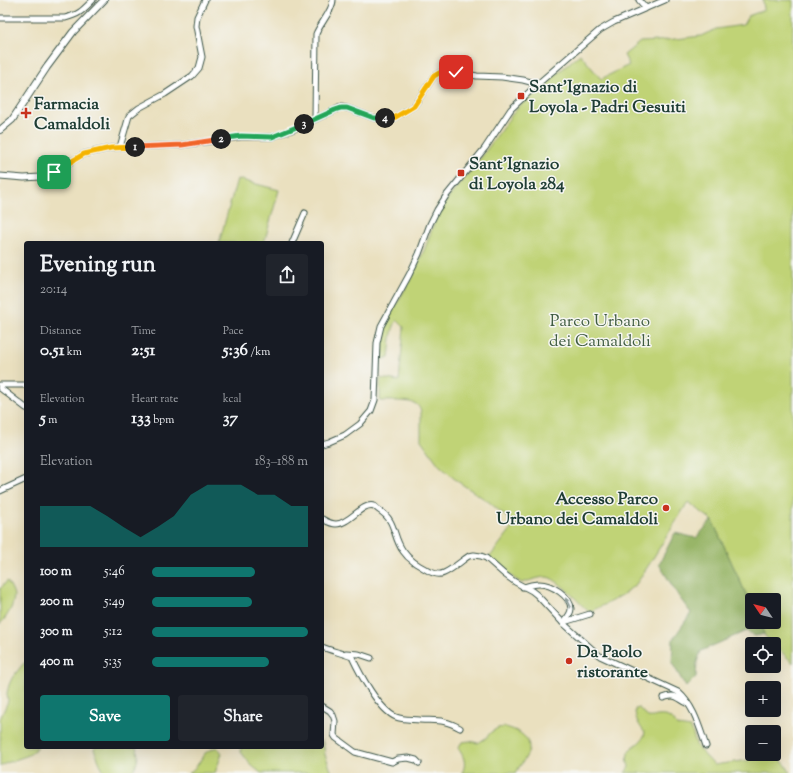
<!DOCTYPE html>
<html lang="en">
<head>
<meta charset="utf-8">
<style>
  :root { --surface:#171b24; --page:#20242c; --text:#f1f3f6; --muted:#9ea1a6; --accent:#0f766e }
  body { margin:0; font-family:"Sorts Mill Goudy",serif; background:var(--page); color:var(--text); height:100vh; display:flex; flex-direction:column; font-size:15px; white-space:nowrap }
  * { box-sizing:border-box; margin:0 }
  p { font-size:13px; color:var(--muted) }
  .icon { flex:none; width:22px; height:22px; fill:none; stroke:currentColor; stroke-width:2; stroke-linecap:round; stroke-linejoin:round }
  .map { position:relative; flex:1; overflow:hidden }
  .side { position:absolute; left:24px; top:241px; width:300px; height:508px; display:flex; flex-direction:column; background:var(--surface); border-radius:4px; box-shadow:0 4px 16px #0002 }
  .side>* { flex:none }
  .needle { width:26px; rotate:305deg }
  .fabs { position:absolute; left:745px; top:593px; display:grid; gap:8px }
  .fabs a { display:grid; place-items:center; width:36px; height:36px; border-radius:4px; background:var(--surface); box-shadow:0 4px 16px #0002; font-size:20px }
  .pin { position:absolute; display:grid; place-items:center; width:34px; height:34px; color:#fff; margin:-17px; border-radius:8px; box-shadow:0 2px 6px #0006 }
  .km { position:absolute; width:20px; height:20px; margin:-10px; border-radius:50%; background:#222; color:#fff; font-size:11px; line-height:20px; text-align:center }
  .round { display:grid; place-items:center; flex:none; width:42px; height:42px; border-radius:4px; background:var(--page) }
  .summary { display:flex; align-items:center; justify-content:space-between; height:68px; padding:0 16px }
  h1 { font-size:22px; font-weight:700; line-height:30px }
  .metrics { display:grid; grid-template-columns:repeat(3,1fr); gap:6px; height:68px; padding:4px 16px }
  .metrics div { display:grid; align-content:center }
  .metrics b { font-size:17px; font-weight:700 }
  .metrics small { font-size:11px; font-weight:400 }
  .metrics p { font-size:11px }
  .chart { height:112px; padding:8px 16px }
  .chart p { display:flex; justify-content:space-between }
  .chart svg { width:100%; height:72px; margin-top:4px; fill:var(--accent); opacity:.7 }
  .button { display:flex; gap:8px; margin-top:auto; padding:8px 16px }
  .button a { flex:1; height:46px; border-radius:4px; background:var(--accent); color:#fff; font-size:16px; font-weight:700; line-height:46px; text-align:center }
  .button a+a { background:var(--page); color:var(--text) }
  ul { padding:0 16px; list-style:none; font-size:13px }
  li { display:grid; grid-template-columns:64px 48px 1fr; align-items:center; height:30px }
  li i { height:10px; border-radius:5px; background:var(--accent) }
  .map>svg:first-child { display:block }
  .green { fill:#c0d376; stroke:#708855 }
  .forest { fill:#98b567; stroke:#5c794e }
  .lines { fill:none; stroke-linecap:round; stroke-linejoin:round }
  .minor-casing { stroke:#3d5549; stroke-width:7 }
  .tertiary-casing { stroke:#3d5549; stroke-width:8 }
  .minor { stroke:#fff; stroke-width:5 }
  .tertiary { stroke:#fff; stroke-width:6 }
  .oneway { fill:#8f9e9a }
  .split-1-casing { stroke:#fff; stroke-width:8 }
  .split-2-casing { stroke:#fff; stroke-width:8 }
  .split-3-casing { stroke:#fff; stroke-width:8 }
  .split-4-casing { stroke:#fff; stroke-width:8 }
  .split-5-casing { stroke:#fff; stroke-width:8 }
  .split-1 { stroke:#f5b400; stroke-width:5 }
  .split-2 { stroke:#f0652b; stroke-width:5 }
  .split-3 { stroke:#22a559; stroke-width:5 }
  .split-4 { stroke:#22a559; stroke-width:5 }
  .split-5 { stroke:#f5b400; stroke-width:5 }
  .poi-dot { fill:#c8321e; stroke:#f6f6f2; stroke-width:1.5 }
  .labels { text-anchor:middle; stroke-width:3; stroke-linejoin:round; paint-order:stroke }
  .poi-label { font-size:17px; font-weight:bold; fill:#1f3d34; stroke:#f6f6f2; text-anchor:start }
  .park-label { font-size:17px; fill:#3f5b41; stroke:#f6f6f2 }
</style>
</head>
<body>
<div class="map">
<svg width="793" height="773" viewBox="0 0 793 773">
  <rect width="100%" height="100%" fill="#f6f6f2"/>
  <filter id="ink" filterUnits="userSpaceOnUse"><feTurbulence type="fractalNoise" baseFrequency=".025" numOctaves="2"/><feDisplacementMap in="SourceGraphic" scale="8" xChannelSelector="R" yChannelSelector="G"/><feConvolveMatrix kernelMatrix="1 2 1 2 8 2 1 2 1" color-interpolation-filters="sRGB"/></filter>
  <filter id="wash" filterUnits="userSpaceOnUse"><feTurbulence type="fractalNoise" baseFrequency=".012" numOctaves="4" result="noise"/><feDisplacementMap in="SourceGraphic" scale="16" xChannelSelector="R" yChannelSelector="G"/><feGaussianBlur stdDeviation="0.9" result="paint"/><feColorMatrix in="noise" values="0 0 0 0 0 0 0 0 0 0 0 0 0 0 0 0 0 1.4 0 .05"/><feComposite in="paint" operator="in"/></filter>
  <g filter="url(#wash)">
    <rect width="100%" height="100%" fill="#eae0bf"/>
    <!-- green -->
    <g class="green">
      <path d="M763,0H793V663L765,636L759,622H774V600H752V607L712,520L688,502L650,563L637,583L624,594L608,603L589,612C580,604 557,577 546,577C540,577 528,581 522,583L515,579L489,558L515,524L489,502L457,481L439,465L421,440V412C420,409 419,406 416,404C410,400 388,401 380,401V378L399,381L404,327L397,320C390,331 391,345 389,357L381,360L379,348L383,328L413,275L425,248L438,213L446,201L483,155L511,116L520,105L580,54L601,79L629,65L624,55L640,42L658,41L701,36L716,29L743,25L748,16L764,10Z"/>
      <polygon points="237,179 279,190 264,243 219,243"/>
      <path d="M7,581C10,585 13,590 14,595C14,606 7,617 0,624V589Z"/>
      <polygon points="26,662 26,747 38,747 29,755 6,763 0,767 0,719 8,701 7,693 9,685 12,678 23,664"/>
      <path d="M639,708C642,711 645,715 648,717C652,718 655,716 658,716C667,715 673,718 677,726L691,728L697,747L714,765L749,760L757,754H774L785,764L791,773H625L629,767C622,743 640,750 645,733C639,725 635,719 635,709Z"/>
      <path d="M505,727C518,730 533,738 528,753C525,760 519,766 516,773H462C467,763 464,757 458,748L462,742L470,741L478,743L486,738L491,732L498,728Z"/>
      <polygon points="322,740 324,747 325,755 332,773 261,773 251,765 241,752 241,747 322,747"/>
      <path d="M96,747H136C140,757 137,765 131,773H104L94,749Z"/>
      <polygon points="217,747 222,753 215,773 189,773 196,767 200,761 204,754 210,750"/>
    </g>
    <!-- forest -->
    <polygon class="forest" points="712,520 752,607 752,622 759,622 764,634 755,636 746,631 701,651 697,662 696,677 686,687 672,663 673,639 691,613 679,597 659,564 675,533 696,538"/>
  </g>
  <g filter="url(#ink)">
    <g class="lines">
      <!-- minor casing -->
      <g class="minor-casing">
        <g id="minor">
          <polyline points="639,0 646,8"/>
          <path d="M0,18H65C80,14 82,11 93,0"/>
          <path d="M315,119L316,34C320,24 333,10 333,0"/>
          <polyline points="120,147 129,116 139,108 165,94 192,76 199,68 202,57 196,26 197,17 205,0"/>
          <polyline points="0,176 24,178 40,177 54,172 84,154 111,148 182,145 241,137 272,137 294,129 335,110 341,107 347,108 374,118 394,118 414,106 434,76 441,72 456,72 477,76 502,77 523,80 538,84"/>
          <polyline points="292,243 305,213"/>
          <polyline points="0,385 26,385"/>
          <polyline points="0,388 26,408"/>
          <polyline points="322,444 329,442 345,435 360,424 371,411 375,400 377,343 381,326 409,275 419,254 430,224 437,210 446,196 485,148 511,109 540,82 600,30 614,22 665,0"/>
          <polyline points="0,491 26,479"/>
          <path d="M322,519C326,521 331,524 336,524C350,524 362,502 374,506C376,507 377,509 379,510C397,521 392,536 403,551C409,560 418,565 427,570C432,573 438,576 444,573C453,569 461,561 469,556L474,555L481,556L486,558L504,574L515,582L532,591L537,595L563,623L600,656L678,692C694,706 699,726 706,746"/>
          <path d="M523,587C528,586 533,584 539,584C551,584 571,596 571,609C571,614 566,619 563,623"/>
          <polyline points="564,622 590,614"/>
          <path d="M322,647C332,651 342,653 352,657C360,674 379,710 396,717C403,720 413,719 420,720C437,721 444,719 460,728"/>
          <polyline points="346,653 359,654 371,658"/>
          <path d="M663,698C673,694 676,696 685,702"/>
          <polyline points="322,706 330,711 333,715 335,721 334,735 336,738 355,752 392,762 398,759 408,758 416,760 419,763"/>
        </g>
      </g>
      <!-- tertiary casing -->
      <g class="tertiary-casing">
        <polyline id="tertiary" points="0,130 12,120 47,67 73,32 104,0"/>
      </g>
      <!-- minor -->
      <use href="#minor" class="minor"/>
      <!-- tertiary -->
      <use href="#tertiary" class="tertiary"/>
    </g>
    <!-- one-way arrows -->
    <defs><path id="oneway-solid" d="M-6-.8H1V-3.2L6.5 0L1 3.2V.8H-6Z"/></defs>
    <use class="oneway" href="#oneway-solid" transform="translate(568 603) rotate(-116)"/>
  </g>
  <g class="lines" filter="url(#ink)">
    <!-- split-1 casing -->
    <g class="split-1-casing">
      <polyline id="split-1" points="54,172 84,154 111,148 135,147"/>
    </g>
    <!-- split-2 casing -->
    <g class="split-2-casing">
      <polyline id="split-2" points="135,147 182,145 221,139"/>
    </g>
    <!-- split-3 casing -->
    <g class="split-3-casing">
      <polyline id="split-3" points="221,139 241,136 272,137 304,124"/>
    </g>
    <!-- split-4 casing -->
    <g class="split-4-casing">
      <polyline id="split-4" points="304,124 335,110 341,108 347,108 374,118 385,118"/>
    </g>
    <!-- split-5 casing -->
    <g class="split-5-casing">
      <polyline id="split-5" points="385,118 394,118 414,106 434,76 441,72 456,72"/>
    </g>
    <!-- split-1 -->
    <use href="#split-1" class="split-1"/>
    <!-- split-2 -->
    <use href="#split-2" class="split-2"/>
    <!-- split-3 -->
    <use href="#split-3" class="split-3"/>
    <!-- split-4 -->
    <use href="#split-4" class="split-4"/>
    <!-- split-5 -->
    <use href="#split-5" class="split-5"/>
  </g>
  <!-- markers -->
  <g class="poi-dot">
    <rect x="517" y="92" width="8" height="8" rx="2"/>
    <path d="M24 107h4v4h4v4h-4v4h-4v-4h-4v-4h4z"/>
    <rect x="457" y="169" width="8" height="8" rx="2"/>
    <circle cx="666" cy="508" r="4"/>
    <circle cx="569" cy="661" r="4"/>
  </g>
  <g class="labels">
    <!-- poi labels -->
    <g class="poi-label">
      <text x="529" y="92">Sant'Ignazio di<tspan x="529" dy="20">Loyola - Padri Gesuiti</tspan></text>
      <text x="34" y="109">Farmacia<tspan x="34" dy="20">Camaldoli</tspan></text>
      <text x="469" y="169">Sant'Ignazio<tspan x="469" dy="20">di Loyola 284</tspan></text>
      <text x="658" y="504" text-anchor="end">Accesso Parco<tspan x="658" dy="20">Urbano dei Camaldoli</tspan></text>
      <text x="577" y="657">Da Paolo<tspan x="577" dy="20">ristorante</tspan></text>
    </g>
    <!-- park labels -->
    <g class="park-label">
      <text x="600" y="326">Parco Urbano<tspan x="600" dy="20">dei Camaldoli</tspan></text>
    </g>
  </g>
</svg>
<div class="fabs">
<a><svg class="needle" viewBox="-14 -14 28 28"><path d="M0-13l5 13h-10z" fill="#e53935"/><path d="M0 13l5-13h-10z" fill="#9ea1a6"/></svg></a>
<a><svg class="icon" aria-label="locate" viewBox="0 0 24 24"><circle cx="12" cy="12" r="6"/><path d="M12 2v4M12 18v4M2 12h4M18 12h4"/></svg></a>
<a>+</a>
<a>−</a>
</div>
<div class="pin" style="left:54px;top:172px;background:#1e9e55"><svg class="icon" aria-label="arrive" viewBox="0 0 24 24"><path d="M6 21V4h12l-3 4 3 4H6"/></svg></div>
<div class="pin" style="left:456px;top:72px;background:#d93025"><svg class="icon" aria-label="check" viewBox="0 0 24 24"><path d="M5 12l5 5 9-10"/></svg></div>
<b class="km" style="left:135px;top:147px">1</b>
<b class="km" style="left:221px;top:139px">2</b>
<b class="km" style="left:304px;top:124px">3</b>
<b class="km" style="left:385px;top:118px">4</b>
<section class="side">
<div class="summary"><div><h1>Evening run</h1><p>20:14</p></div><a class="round"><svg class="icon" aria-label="share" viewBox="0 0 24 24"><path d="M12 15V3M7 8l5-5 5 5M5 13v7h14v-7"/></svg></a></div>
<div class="metrics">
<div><p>Distance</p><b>0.51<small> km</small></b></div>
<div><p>Time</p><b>2:51</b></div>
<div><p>Pace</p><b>5:36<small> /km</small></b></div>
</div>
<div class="metrics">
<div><p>Elevation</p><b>5<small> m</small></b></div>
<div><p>Heart rate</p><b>133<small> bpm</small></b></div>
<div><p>kcal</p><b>37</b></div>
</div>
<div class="chart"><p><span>Elevation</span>183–188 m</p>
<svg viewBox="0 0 160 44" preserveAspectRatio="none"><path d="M0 44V19L10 19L20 19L30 19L40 25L50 32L60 38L70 32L80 25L90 12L100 6L110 6L120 6L130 12L140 12L150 19L160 19V44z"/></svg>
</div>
<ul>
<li><b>100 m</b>5:46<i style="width:66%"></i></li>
<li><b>200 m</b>5:49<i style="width:64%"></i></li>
<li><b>300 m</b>5:12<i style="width:100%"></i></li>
<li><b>400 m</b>5:35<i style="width:75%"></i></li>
</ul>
<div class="button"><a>Save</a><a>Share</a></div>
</section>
</div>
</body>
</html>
